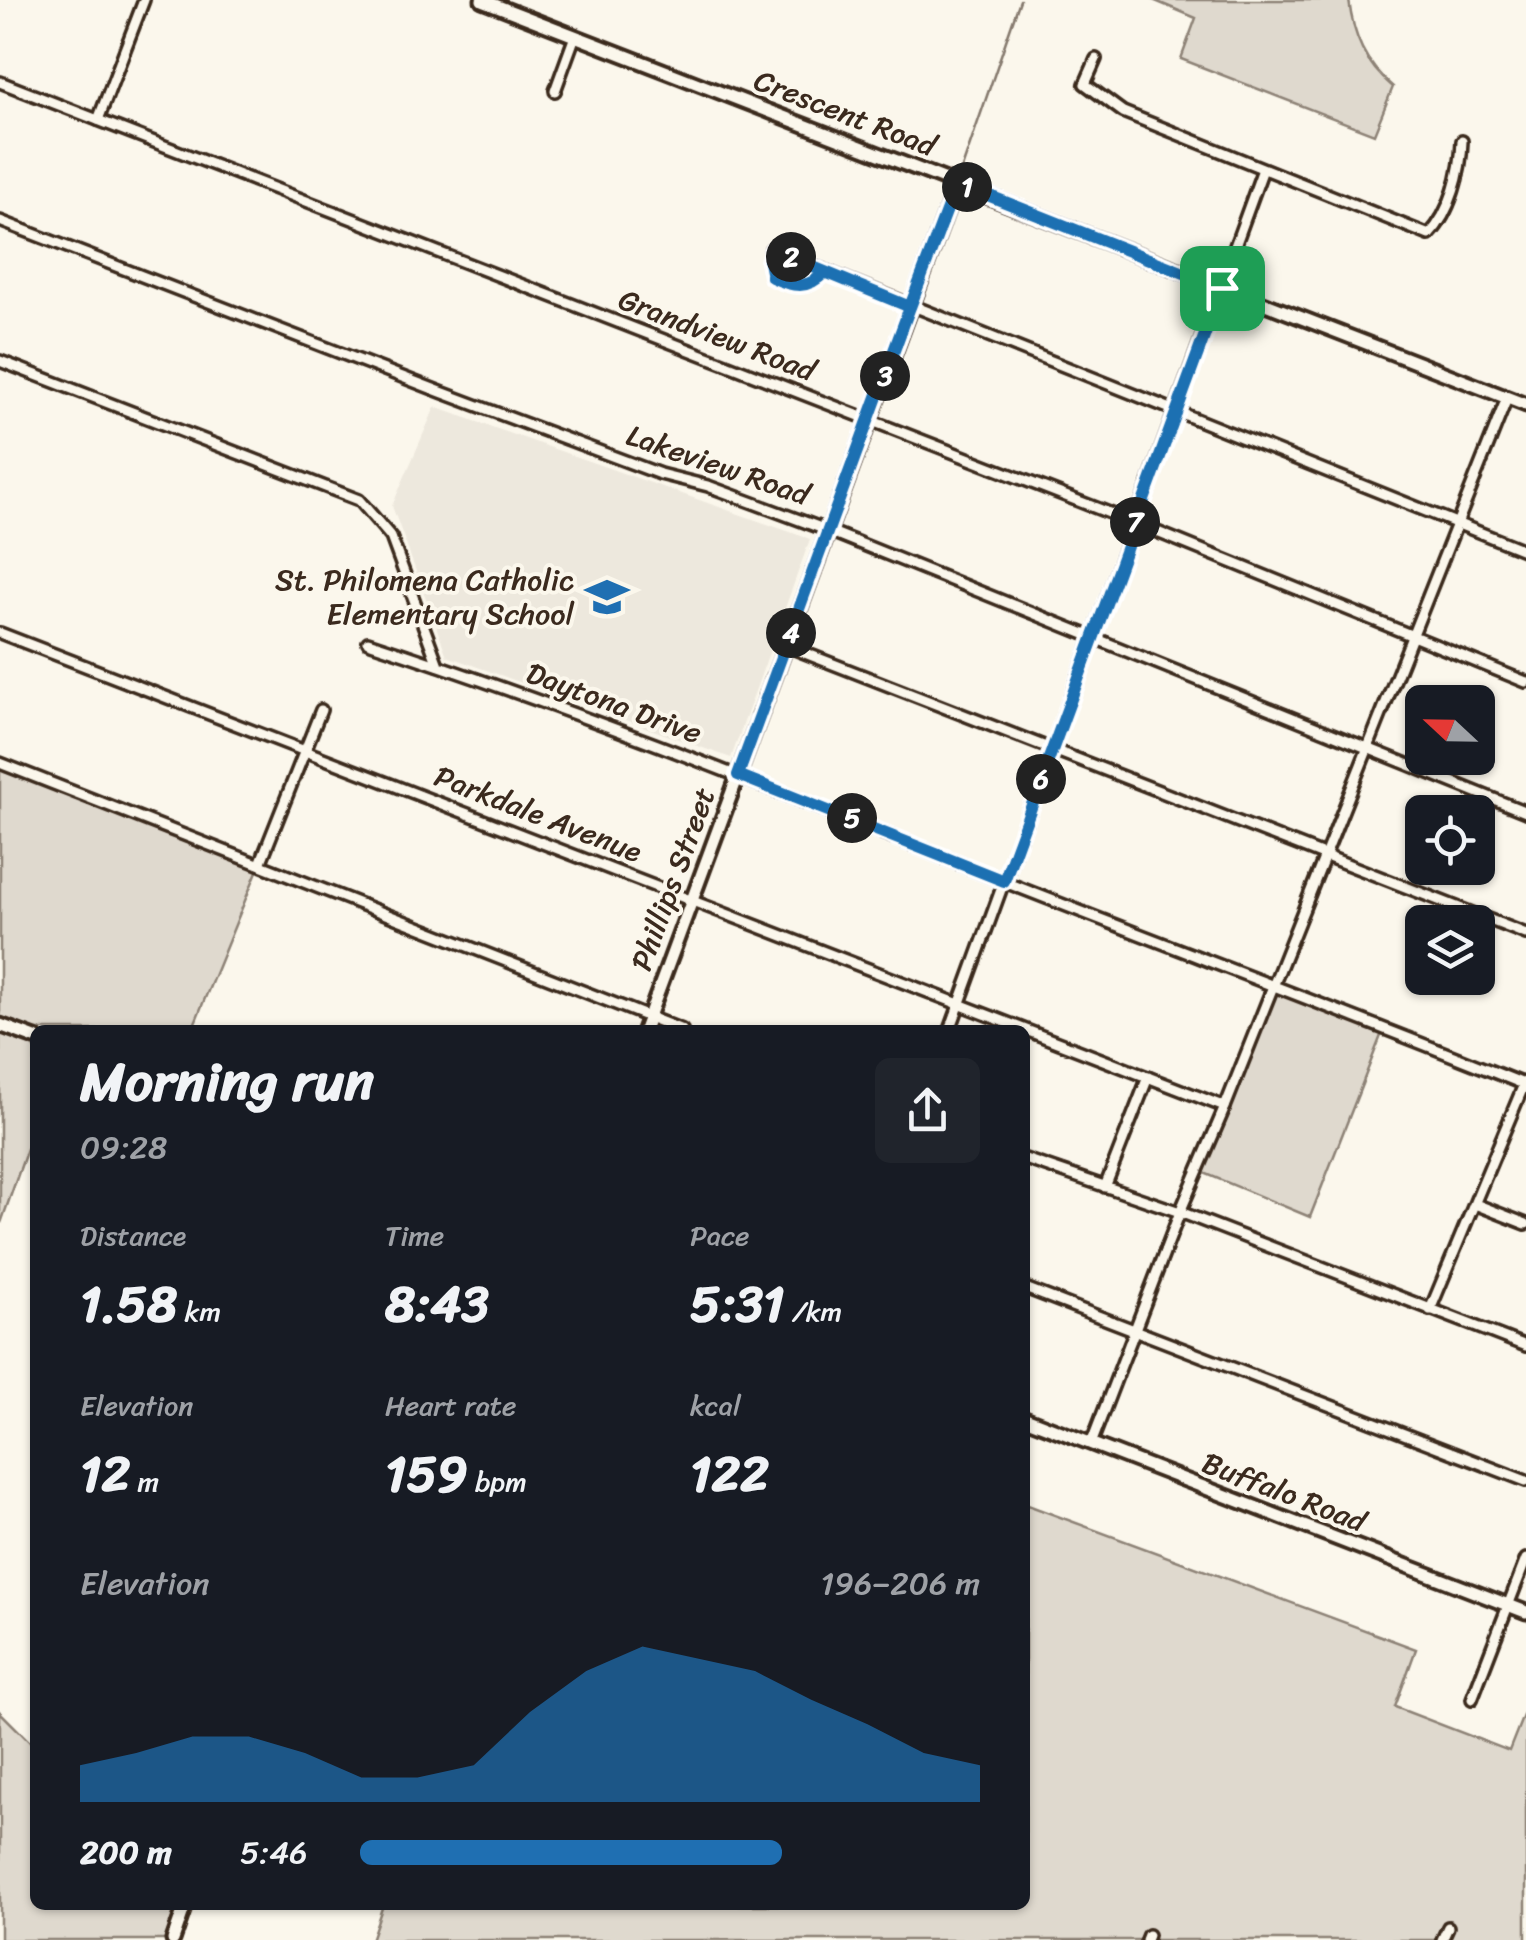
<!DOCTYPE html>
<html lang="en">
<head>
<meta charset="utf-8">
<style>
  :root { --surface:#171b24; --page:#20242c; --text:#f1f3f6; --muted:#9ea1a6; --accent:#1f6fb2 }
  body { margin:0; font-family:Sriracha,sans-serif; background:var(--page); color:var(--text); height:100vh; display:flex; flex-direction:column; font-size:38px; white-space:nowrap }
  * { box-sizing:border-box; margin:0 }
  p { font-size:32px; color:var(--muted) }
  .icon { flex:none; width:55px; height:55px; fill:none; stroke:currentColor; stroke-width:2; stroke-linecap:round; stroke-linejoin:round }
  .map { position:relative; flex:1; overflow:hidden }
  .sheet { position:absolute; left:30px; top:1025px; width:1000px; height:885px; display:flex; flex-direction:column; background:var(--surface); border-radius:15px; box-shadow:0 2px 8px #0004 }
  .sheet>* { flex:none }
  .needle { width:65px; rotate:292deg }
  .buttons { position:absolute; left:1405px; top:685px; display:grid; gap:20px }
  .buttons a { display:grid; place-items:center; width:90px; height:90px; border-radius:15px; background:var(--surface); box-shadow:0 2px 8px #0004; font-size:50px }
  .pin { position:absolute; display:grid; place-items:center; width:85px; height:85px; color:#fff; margin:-42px; border-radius:20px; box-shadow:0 5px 15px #0006 }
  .km { position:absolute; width:50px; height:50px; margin:-25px; border-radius:50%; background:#222; color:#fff; font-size:28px; line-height:50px; text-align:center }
  .round { display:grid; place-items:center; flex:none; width:105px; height:105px; border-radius:15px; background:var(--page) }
  .overview { display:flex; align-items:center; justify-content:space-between; height:170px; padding:0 50px }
  h1 { font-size:55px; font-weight:700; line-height:75px }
  .metrics { display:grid; grid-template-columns:repeat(3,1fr); gap:15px; height:170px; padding:10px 50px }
  .metrics div { display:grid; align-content:center }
  .metrics b { font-size:50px; font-weight:700 }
  .metrics small { font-size:28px; font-weight:400 }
  .metrics p { font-size:28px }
  .chart { height:280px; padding:20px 50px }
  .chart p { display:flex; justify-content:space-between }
  .chart svg { width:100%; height:180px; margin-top:10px; fill:var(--accent); opacity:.7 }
  ul { padding:0 50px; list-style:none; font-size:32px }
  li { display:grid; grid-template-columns:160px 120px 1fr; align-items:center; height:75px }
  li i { height:25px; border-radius:12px; background:var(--accent) }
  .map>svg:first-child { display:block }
  .built { fill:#ede8dd }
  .green { fill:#dfd9ce; stroke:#8d8276; stroke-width:2.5 }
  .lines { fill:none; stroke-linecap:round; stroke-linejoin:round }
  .stream { stroke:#85796d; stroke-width:2.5 }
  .minor-casing { stroke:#3b2a1e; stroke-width:16 }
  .tertiary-casing { stroke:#3b2a1e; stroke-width:19 }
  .minor { stroke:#fbf7ec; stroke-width:9 }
  .tertiary { stroke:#fbf7ec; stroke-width:11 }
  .route-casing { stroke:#fff; stroke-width:20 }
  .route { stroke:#1f6fb2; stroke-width:12 }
  .labels { text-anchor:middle; stroke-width:8; stroke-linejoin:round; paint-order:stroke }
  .street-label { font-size:30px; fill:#3b2a1e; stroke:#fbf7ec }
  .poi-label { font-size:30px; fill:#3b2a1e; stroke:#fbf7ec; text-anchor:end }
</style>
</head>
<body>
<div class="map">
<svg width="1526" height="1940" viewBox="0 0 1526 1940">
  <rect width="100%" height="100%" fill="#fbf7ec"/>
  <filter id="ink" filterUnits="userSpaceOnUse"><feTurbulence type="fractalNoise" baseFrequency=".01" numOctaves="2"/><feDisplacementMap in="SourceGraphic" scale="20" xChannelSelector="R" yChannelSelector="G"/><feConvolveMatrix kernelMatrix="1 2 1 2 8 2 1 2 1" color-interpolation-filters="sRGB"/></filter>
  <g filter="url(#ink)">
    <!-- built -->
    <polygon class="built" points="435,407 810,539 731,758 447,656 392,506"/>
    <!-- green -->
    <g class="green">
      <path d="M1153,0H1349C1353,36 1365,64 1393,87L1374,134L1181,59L1196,18Z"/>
      <polygon points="0,764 260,864 192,1030 35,1030 35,1038 0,1025"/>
      <polygon points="1274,985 1384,1028 1310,1217 1197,1170"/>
      <polygon points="0,1032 35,1045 35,1126 0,1226"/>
      <polygon points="1025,1504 1416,1649 1395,1707 1509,1751 1526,1708 1526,1940 371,1940 383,1905 1025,1905"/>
      <polygon points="0,1712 35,1747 35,1905 176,1905 166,1940 0,1940"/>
    </g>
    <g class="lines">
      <!-- stream -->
      <polyline class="stream" points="959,177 1020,0"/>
      <!-- minor casing -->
      <g class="minor-casing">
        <g id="minor">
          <path d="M1096,59L1085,84L1123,112L1429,235C1451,212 1461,172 1462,141"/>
          <polyline points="0,82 1135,523 1526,682"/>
          <polyline points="555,91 575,36"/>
          <polyline points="98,120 144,0"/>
          <polyline points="0,221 441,392 660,474 708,486 829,531 1526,812"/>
          <path d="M825,272C808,290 793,287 773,277L769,263L771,249L1526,551"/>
          <polyline points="0,361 359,500 391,537 438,665"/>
          <polyline points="0,633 1225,1107"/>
          <path d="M368,642C583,712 794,798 1005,882C1178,950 1353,1015 1526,1085"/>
          <polyline points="787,646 1526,934"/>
          <polyline points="0,763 682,1030"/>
          <polyline points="260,864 321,710"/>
          <polyline points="950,1030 1263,169"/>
          <polyline points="1025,1159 1180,1212 1526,1346"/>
          <polyline points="1105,1187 1148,1077"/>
          <polyline points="1475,1204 1526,1224"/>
          <polyline points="1025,1288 1526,1481"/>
          <polyline points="1430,1310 1525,1082"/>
          <polyline points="1091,1444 1180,1212 1225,1107 1507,398"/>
          <polyline points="1472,1699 1526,1559"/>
          <polyline points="1146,1940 1148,1935"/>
          <polyline points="1442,1940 1448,1927"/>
        </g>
      </g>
      <!-- tertiary casing -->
      <g class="tertiary-casing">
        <g id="tertiary">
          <polyline points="482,0 1526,405"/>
          <polyline points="0,1025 35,1038"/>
          <polyline points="644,1030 957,183"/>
          <polyline points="1025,1418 1526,1612"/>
          <polyline points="173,1940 185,1905"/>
        </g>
      </g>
      <!-- minor -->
      <use href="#minor" class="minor"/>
      <!-- tertiary -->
      <use href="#tertiary" class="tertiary"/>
    </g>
  </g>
  <g class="lines" filter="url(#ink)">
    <!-- route casing -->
    <g class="route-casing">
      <path id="route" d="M1222,288L957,183L910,307L772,250L769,262L772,277C793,287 808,290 825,272L910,307L738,775L1004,881L1222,288"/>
    </g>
    <!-- route -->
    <use href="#route" class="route"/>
  </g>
  <!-- icons -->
  <defs>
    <g id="school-bare" transform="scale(3.45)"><path d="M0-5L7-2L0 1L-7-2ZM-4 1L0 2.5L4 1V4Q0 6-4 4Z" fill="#1f6fb2" stroke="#fbf7ec" stroke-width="2.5" paint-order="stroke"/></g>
  </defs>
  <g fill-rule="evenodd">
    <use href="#school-bare" x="607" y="597"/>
  </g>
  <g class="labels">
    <!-- street labels -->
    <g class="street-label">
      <text transform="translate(845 113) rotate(21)" y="10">Crescent Road</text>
      <text transform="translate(717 335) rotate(21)" y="10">Grandview Road</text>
      <text transform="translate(718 465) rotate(19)" y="10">Lakeview Road</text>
      <text transform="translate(614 703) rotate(20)" y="10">Daytona Drive</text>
      <text transform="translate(538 814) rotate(21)" y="10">Parkdale Avenue</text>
      <text transform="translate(673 879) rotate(-70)" y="10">Phillips Street</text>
      <text transform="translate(1284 1492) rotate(21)" y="10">Buffalo Road</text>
    </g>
    <!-- poi labels -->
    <g class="poi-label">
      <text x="574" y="590">St. Philomena Catholic<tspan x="574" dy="34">Elementary School</tspan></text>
    </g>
  </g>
</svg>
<div class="buttons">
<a><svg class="needle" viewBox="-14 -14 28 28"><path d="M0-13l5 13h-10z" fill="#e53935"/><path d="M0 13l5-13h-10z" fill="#9ea1a6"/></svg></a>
<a><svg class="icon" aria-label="locate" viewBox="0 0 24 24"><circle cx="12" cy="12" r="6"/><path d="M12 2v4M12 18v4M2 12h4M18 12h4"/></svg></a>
<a><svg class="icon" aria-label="layers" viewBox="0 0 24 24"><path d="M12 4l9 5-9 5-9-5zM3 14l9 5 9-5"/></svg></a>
</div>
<div class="pin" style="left:1222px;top:288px;background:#1e9e55"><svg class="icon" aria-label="arrive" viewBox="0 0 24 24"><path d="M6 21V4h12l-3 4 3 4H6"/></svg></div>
<b class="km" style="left:967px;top:187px">1</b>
<b class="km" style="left:791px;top:257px">2</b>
<b class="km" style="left:885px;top:376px">3</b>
<b class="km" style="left:791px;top:633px">4</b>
<b class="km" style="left:852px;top:818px">5</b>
<b class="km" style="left:1041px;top:779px">6</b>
<b class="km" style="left:1135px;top:522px">7</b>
<section class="sheet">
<div class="overview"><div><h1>Morning run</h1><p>09:28</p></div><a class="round"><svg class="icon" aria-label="share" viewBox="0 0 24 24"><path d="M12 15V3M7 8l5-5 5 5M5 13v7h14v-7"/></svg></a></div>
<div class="metrics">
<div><p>Distance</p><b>1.58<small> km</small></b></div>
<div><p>Time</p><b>8:43</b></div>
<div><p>Pace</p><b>5:31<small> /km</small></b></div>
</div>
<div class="metrics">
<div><p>Elevation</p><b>12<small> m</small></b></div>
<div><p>Heart rate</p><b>159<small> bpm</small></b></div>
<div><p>kcal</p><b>122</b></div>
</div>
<div class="chart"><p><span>Elevation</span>196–206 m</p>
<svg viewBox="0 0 160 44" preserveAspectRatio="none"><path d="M0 44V35L10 32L20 28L30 28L40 32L50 38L60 38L70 35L80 22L90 12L100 6L110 9L120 12L130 19L140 25L150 32L160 35V44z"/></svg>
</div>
<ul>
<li><b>200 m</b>5:46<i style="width:68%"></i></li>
</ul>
</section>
</div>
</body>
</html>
